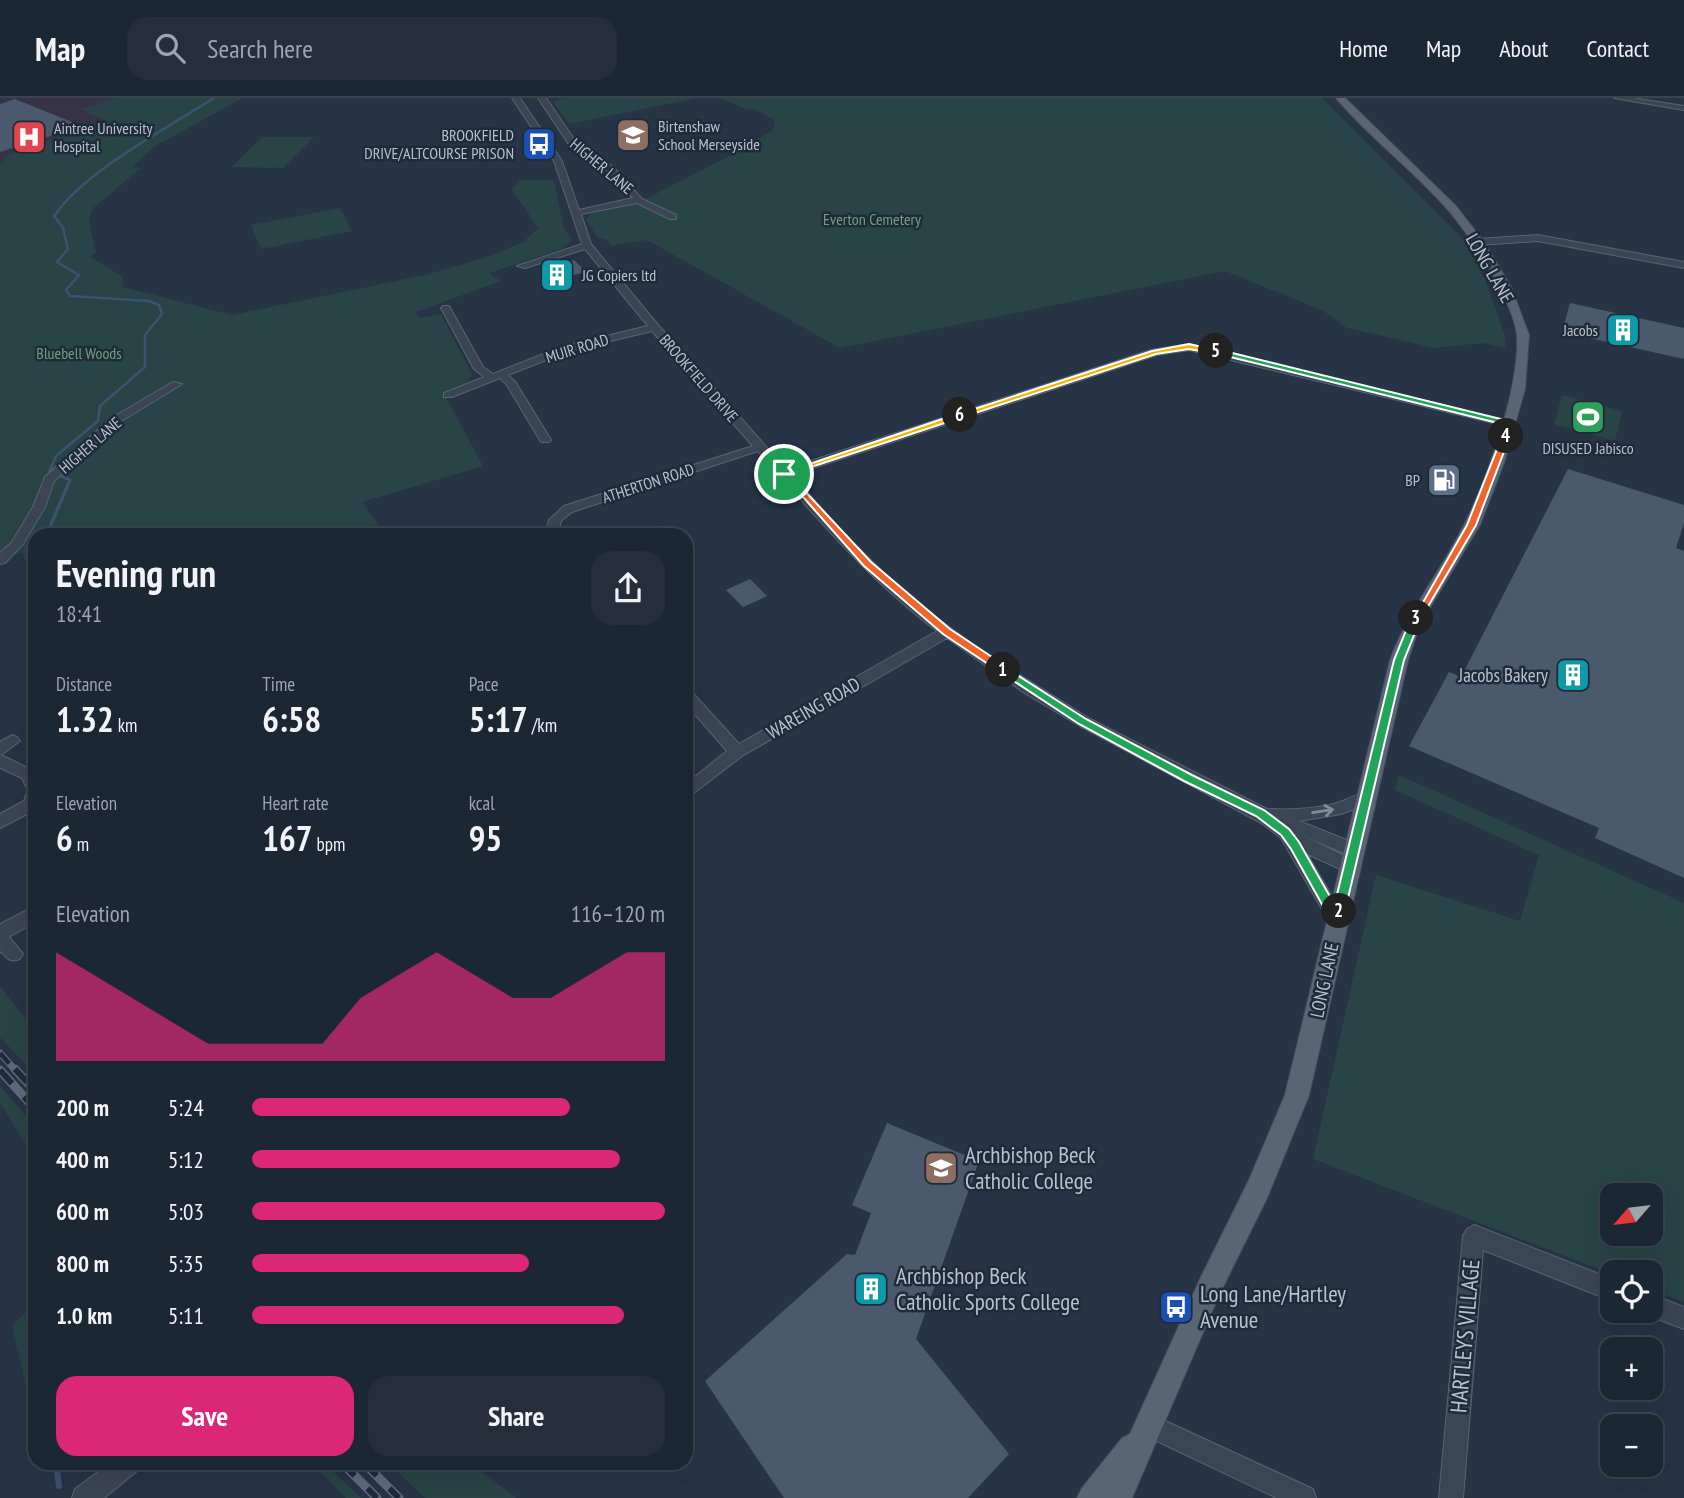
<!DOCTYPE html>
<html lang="en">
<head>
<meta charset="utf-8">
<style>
  :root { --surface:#1c2734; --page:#252f3c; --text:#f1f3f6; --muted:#a0a5ac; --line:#3a444f; --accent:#db2777 }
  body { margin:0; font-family:"PT Sans Narrow",sans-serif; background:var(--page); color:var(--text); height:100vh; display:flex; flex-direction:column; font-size:26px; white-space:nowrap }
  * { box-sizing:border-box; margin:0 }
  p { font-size:23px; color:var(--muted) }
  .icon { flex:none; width:38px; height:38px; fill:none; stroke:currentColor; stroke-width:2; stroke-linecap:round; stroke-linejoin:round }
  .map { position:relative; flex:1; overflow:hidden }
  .details { position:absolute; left:28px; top:430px; width:665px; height:942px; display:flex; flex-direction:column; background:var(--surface); border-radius:21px; box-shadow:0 7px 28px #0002,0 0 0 2px var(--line) }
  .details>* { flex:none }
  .needle { width:46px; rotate:242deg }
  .controls { position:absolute; left:1600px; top:1085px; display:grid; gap:14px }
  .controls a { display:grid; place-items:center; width:63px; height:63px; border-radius:14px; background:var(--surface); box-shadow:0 7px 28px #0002,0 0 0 2px var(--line); font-size:35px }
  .pin { position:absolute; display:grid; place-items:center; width:60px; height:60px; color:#fff; margin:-30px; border:4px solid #fff; border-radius:50%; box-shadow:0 2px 7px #0007 }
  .km { position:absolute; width:35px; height:35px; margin:-18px; border-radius:50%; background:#222; color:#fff; font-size:19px; line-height:35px; text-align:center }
  .round { display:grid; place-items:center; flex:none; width:74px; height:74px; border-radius:21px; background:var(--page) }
  .overview { display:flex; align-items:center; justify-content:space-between; height:119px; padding:0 28px }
  h1 { font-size:38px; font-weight:800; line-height:52px }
  .metrics { display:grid; grid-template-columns:repeat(3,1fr); gap:10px; height:119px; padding:7px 28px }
  .metrics div { display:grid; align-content:center }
  .metrics b { font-size:35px; font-weight:800 }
  .metrics small { font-size:19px; font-weight:400 }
  .metrics p { font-size:19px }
  .chart { height:196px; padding:14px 28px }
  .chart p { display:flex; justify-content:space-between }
  .chart svg { width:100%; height:126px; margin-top:7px; fill:var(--accent); opacity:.7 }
  .button { display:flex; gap:14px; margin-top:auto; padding:14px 28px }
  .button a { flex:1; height:80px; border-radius:21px; background:var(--accent); color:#fff; font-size:28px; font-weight:800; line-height:80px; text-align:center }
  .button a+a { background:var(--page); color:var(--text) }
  ul { padding:0 28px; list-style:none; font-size:23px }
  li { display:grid; grid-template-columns:112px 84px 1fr; align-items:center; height:52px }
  li i { height:18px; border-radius:9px; background:var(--accent) }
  header { display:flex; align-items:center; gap:42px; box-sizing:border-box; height:98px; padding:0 35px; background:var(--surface); border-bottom:2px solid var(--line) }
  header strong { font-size:33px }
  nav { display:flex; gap:38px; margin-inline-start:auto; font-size:24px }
  .search { width:490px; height:63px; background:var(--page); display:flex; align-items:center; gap:18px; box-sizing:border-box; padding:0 24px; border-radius:21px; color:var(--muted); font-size:26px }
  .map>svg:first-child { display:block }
  .medical { fill:#353345 }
  .green { fill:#284446; fill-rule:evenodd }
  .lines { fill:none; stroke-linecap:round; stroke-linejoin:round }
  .stream-far2 { stroke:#3b536f; stroke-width:2.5 }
  .stream-far1 { stroke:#3b536f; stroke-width:3.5 }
  .stream { stroke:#3b536f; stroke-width:6 }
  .building { fill:#4a5a6c }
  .minor-casing { stroke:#596472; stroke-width:2 }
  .major-casing { stroke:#444f5e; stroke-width:2 }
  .minor { fill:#3b4655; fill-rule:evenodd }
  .major { fill:#596575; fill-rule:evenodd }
  .rail-far1-casing { stroke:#5d6b7c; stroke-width:7 }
  .rail-casing { stroke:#5d6b7c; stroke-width:9 }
  .rail-far1 { stroke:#1f2b3a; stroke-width:4.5; stroke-dasharray:14; stroke-linecap:butt }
  .rail { stroke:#1f2b3a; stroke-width:6; stroke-dasharray:18; stroke-linecap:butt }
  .oneway { stroke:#808a98 }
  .split-1 { fill:#f0652b; stroke:#fff; stroke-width:2 }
  .split-2 { fill:#22a559; stroke:#fff; stroke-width:2 }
  .split-3 { fill:#22a559; stroke:#fff; stroke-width:2 }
  .split-4 { fill:#f0652b; stroke:#fff; stroke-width:2 }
  .split-5 { fill:#22a559; stroke:#fff; stroke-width:2 }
  .split-6 { fill:#f5b400; stroke:#fff; stroke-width:2 }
  .split-7 { fill:#f5b400; stroke:#fff; stroke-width:2 }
  .labels { text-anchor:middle; stroke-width:5; stroke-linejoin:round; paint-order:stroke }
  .far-poi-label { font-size:16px; fill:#b8c1ce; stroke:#1f2b3a; text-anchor:start }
  .far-street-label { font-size:16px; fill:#b8c1ce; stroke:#1f2b3a }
  .far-park-label { font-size:16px; fill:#6ea078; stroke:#1f2b3a }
  .street-label { font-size:19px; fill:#b8c1ce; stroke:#1f2b3a }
  .poi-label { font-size:19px; fill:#b8c1ce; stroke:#1f2b3a; text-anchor:end }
  .near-poi-label { font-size:23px; fill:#b8c1ce; stroke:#1f2b3a; text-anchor:start }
  .near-street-label { font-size:23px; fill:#b8c1ce; stroke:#1f2b3a }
</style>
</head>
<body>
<header>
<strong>Map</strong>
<div class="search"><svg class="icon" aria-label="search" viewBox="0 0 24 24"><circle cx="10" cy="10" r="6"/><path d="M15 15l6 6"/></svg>Search here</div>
<nav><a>Home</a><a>Map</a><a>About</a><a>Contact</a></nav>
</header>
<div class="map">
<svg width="1684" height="1400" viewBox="0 0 1684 1400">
  <rect width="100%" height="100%" fill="#263446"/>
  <!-- medical -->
  <polygon class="medical" points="0,0 144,0 121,18 0,67"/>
  <!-- green -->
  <g class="green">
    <polygon points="115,0 243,0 155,48 132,69 141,70 92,111 89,124 96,155 90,159 122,178 123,189 232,217 425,177 491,158 523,144 538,130 512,91 521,82 554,82 564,130 572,142 562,151 489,175 501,183 416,214 419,220 441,216 472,276 468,283 443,294 483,368 362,404 386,437 35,438 35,492 22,454 0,464 0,67 9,56 106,23 81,11"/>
    <polygon points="563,0 697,0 569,26 553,4"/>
    <polygon points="719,0 1322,0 1462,140 1485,181 1505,238 1505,250 1483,245 1435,250 1347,230 1322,212 1225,173 840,250 647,142 611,148 606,142 598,140 586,122 592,114 638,105 735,55 773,32 775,23 755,11 748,12"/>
    <polygon points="262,39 314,39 283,70 232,69"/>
    <polygon points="340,110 352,133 261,151 251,127"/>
    <polygon points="1562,297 1622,313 1615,343 1554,326"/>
    <path d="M1399,677L1684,805V1204L1650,1191V1174L1612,1176L1313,1061L1376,777L1520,823L1539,757L1395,692ZM1612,1097H1650V1136H1612Z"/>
    <polygon points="0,888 35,933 35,976 0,939"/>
    <polygon points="0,988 35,1028 35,1061 0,1005"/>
    <polygon points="35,1206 35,1329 12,1227"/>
    <polygon points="312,1365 324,1365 361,1400 346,1400"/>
    <polygon points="388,1365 470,1365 517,1400 425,1400"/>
  </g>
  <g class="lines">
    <!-- stream-far2 -->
    <path class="stream-far2" d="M50,372L56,358L98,323L100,308L145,269V237L162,216L159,207L149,203L70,198L66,192L79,177L57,164L68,151L63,130L54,118C86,72 166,31 214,0"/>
    <!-- stream-far1 -->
    <polyline class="stream-far1" points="46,438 70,382 50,373 51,370"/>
    <!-- stream -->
    <polyline class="stream" points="56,1365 59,1388"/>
  </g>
  <!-- building -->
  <g class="building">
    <polygon points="15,1 82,28 0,54 0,6"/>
    <polygon points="574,162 586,174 570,178 558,166"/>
    <polygon points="1570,205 1684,230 1684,261 1562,234"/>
    <polygon points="1568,371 1684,407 1684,425 1676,450 1684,453 1684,780 1595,740 1599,730 1409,648 1449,574 1461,579"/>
    <polygon points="750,481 767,498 743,509 726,492"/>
    <polygon points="887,1025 979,1063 916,1241 1009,1356 968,1400 784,1400 705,1283 847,1156 855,1157 871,1115 852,1107"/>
  </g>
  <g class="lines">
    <!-- minor casing -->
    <g class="minor-casing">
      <g id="minor">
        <path d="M512,0H520L562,63L579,112L633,100L606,72L570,48L538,0H546L576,44L612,68L642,101L676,117V121H670L637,105L581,116L591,146L658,227L786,371L1151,252L1189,246L1514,324L1516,326L1510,329L1189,252L1157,257L792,377L843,435L886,477L933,517L983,554L1090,621L1267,711C1289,712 1321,711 1343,703C1352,699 1360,694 1370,697L1372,701L1370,705L1341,716L1299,723L1359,747L1361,752L1359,757L1353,759L1304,738L1355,763L1357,768L1355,773L1349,775L1307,756L1343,817L1346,822L1343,827L1337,829L1331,827L1281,740L1263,726L1080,628L1026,596L947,540L742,658L686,701V686L727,653L686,606V592L691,593L739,646L937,533C869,482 814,417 758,353L572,414L561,423L557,438H545L549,422L564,408L753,348L652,233L569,253L508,277L516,285L551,342L549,344H541L507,287L500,280L452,299H444V295L484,279L474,271L441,210L443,208H449L483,269L493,276L561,249L648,228L585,151L525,170L517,168L582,146L554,63Z"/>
        <polygon points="1614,0 1632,0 1684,8 1684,12"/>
        <polygon points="1538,137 1684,164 1684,170 1538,143 1478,147 1473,144 1478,141"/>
        <polygon points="173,284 182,286 118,325 54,383 45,409 23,446 5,465 0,466 0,455 12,444 33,409 45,379 110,321"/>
        <polygon points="12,637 17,639 20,643 1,657 32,672 35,676 35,712 0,730 0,716 24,703 28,692 22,680 0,670 0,644"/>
        <path d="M35,808V824L9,839L23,856L20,861C10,865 7,860 0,853V826Z"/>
        <polygon points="1474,1127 1612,1181 1612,1203 1483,1152 1463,1400 1439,1400 1463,1138 1467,1131"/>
        <polygon points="1650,1196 1684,1209 1684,1231 1642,1215 1641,1213 1650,1213"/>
        <polygon points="1150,1316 1313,1391 1316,1400 1277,1400 1142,1336 1138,1328 1142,1320"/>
        <polygon points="110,1365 141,1365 137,1373 104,1400 72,1400 75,1391"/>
      </g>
    </g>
    <!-- major casing -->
    <g class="major-casing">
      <path id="major" d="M1336,0H1345L1456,108L1484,144L1511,189L1529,237L1525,291L1504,365L1480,427L1420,526L1408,562L1309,997L1267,1100L1219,1197L1132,1400H1077L1082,1390L1122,1340L1130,1336L1201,1179L1249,1082L1285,997L1390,562C1410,509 1440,475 1464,427C1487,382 1520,289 1517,238C1514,204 1471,139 1449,113C1414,73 1370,40 1336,0Z"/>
    </g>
    <!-- minor -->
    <use href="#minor" class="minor"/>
    <!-- major -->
    <use href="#major" class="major"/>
    <!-- rail-far1 casing -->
    <g class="rail-far1-casing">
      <polyline id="rail-far1" points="0,955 16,973"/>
    </g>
    <!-- rail casing -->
    <g class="rail-casing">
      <g id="rail">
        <polyline points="15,971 35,993"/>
        <polyline points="0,972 35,1011"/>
        <polyline points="342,1365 377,1400"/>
        <polyline points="364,1365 399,1400"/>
      </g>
    </g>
    <!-- rail-far1 -->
    <use href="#rail-far1" class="rail-far1"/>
    <!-- rail -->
    <use href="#rail" class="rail"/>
  </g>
  <!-- one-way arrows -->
  <defs><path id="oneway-shaft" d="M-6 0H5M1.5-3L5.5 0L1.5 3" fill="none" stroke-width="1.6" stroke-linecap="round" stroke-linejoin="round" transform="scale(1.75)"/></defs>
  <use class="oneway" href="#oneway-shaft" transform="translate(1323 713) rotate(-9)"/>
  <!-- split-1 -->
  <polygon class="split-1" points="781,374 787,374 871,464 950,531 1007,569 1007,574 1000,574 943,536 864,468"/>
  <!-- split-2 -->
  <polygon class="split-2" points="1003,568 1086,621 1192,677 1264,712 1289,731 1299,744 1336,809 1343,810 1341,826 1333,826 1291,751 1281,737 1256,718 1184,683 1079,626 1000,574 998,572"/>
  <!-- split-3 -->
  <polygon class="split-3" points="1416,517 1421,520 1404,562 1345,813 1339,818 1333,813 1394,562 1411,520"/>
  <!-- split-4 -->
  <polygon class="split-4" points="1503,336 1510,338 1476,427 1420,522 1413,522 1467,427"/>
  <!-- split-5 -->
  <polygon class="split-5" points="1216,251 1513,324 1514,326 1509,340 1503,340 1506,327 1214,255"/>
  <!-- split-6 -->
  <polygon class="split-6" points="1189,246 1220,253 1216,256 1189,251 1156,256 963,319 956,317 1152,253"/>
  <!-- split-7 -->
  <polygon class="split-7" points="960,315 963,319 787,377 780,376"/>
  <!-- icons -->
  <defs>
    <g id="school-square" transform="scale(1.75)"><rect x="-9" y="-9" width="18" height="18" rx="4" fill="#8d6e63" stroke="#1f2b3a"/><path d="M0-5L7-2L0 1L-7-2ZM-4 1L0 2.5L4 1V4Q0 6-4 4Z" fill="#fff"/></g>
    <g id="hospital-square" transform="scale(1.75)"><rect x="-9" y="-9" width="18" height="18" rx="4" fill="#e0444e" stroke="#1f2b3a"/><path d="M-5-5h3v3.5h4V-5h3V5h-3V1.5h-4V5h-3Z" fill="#fff"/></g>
    <g id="bus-square" transform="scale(1.75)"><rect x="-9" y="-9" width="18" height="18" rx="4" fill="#1a4fb4" stroke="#1f2b3a"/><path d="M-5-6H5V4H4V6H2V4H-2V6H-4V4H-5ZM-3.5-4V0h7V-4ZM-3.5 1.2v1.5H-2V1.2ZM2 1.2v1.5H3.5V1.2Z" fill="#fff"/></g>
    <g id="building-square" transform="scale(1.75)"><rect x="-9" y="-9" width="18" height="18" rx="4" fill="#0f9aa8" stroke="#1f2b3a"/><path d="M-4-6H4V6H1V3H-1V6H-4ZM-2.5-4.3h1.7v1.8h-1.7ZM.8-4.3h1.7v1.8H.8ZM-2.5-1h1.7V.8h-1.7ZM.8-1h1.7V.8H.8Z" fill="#fff"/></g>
    <g id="stadium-square" transform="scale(1.75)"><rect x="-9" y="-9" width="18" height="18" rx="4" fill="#2e9e5b" stroke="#1f2b3a"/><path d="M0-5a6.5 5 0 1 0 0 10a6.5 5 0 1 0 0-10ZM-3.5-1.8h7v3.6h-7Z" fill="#fff"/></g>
    <g id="fuel-square" transform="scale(1.75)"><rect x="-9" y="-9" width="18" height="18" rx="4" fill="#5c6f8a" stroke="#1f2b3a"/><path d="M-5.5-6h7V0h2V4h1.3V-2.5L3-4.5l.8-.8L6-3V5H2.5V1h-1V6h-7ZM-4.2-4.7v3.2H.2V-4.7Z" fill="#fff"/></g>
  </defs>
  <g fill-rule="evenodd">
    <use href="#school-square" x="633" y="37"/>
    <use href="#hospital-square" x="29" y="39"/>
    <use href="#bus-square" x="539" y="46"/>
    <use href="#building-square" x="557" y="177"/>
    <use href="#building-square" x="1623" y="232"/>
    <use href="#stadium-square" x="1588" y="319"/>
    <use href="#fuel-square" x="1444" y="382"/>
    <use href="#building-square" x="1573" y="577"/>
    <use href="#school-square" x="941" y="1070"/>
    <use href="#building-square" x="871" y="1191"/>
    <use href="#bus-square" x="1176" y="1209"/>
  </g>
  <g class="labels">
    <!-- far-poi labels -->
    <g class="far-poi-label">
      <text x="658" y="34">Birtenshaw<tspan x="658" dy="18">School Merseyside</tspan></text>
      <text x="54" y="36">Aintree University<tspan x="54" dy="18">Hospital</tspan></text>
      <text x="514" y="43" text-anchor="end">BROOKFIELD<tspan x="514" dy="18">DRIVE/ALTCOURSE PRISON</tspan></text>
      <text x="582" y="183">JG Copiers ltd</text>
      <text x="1598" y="238" text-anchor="end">Jacobs</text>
      <text x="1588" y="356" text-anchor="middle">DISUSED Jabisco</text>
      <text x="1420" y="388" text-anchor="end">BP</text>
    </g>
    <!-- far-street labels -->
    <g class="far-street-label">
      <text transform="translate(602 68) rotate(40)" y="6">HIGHER LANE</text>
      <text transform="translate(577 250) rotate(-17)" y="6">MUIR ROAD</text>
      <text transform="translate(699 280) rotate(49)" y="6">BROOKFIELD DRIVE</text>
      <text transform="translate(90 347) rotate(-41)" y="6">HIGHER LANE</text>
      <text transform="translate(648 385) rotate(-18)" y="6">ATHERTON ROAD</text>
    </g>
    <!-- far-park labels -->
    <g class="far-park-label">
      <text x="872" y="127">Everton Cemetery</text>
      <text x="79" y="261">Bluebell Woods</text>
    </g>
    <!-- street labels -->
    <g class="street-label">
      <text transform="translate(1490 170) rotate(60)" y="7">LONG LANE</text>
      <text transform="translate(813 610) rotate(-30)" y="7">WAREING ROAD</text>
      <text transform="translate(1324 882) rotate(-78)" y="7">LONG LANE</text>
    </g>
    <!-- poi labels -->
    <g class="poi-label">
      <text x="1548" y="584">Jacobs Bakery</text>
    </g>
    <!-- near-poi labels -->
    <g class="near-poi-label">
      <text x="965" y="1065">Archbishop Beck<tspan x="965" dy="26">Catholic College</tspan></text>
      <text x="896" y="1186">Archbishop Beck<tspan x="896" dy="26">Catholic Sports College</tspan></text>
      <text x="1200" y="1204">Long Lane/Hartley<tspan x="1200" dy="26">Avenue</tspan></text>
    </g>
    <!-- near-street labels -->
    <g class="near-street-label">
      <text transform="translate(1465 1238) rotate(-85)" y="8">HARTLEYS VILLAGE</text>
    </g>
  </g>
</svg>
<div class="controls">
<a><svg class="needle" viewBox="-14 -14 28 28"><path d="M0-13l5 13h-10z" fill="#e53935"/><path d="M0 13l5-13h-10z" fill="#a0a5ac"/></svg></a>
<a><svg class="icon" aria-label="locate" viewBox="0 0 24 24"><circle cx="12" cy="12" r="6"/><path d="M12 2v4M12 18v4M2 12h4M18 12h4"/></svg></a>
<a>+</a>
<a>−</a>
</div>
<div class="pin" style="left:784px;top:376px;background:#1e9e55"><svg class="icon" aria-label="arrive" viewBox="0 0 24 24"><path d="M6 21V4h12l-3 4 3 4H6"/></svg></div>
<b class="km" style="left:1003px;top:572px">1</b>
<b class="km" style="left:1339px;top:813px">2</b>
<b class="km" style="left:1416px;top:520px">3</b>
<b class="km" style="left:1506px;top:338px">4</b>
<b class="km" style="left:1216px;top:253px">5</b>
<b class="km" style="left:960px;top:317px">6</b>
<section class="details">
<div class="overview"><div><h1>Evening run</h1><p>18:41</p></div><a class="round"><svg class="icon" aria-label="share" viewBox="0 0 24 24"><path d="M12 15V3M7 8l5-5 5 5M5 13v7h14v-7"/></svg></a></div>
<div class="metrics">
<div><p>Distance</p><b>1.32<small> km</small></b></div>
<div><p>Time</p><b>6:58</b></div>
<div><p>Pace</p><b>5:17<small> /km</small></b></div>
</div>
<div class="metrics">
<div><p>Elevation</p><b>6<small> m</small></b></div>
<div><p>Heart rate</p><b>167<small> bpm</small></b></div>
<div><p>kcal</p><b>95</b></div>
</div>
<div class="chart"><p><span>Elevation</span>116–120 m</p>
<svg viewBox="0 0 160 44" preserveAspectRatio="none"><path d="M0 44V6L10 14L20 22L30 30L40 38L50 38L60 38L70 38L80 22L90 14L100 6L110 14L120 22L130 22L140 14L150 6L160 6V44z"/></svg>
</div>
<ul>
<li><b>200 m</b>5:24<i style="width:77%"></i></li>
<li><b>400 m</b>5:12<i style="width:89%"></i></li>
<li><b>600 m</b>5:03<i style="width:100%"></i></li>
<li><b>800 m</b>5:35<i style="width:67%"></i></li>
<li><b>1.0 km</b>5:11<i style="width:90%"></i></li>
</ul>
<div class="button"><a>Save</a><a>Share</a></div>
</section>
</div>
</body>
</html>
